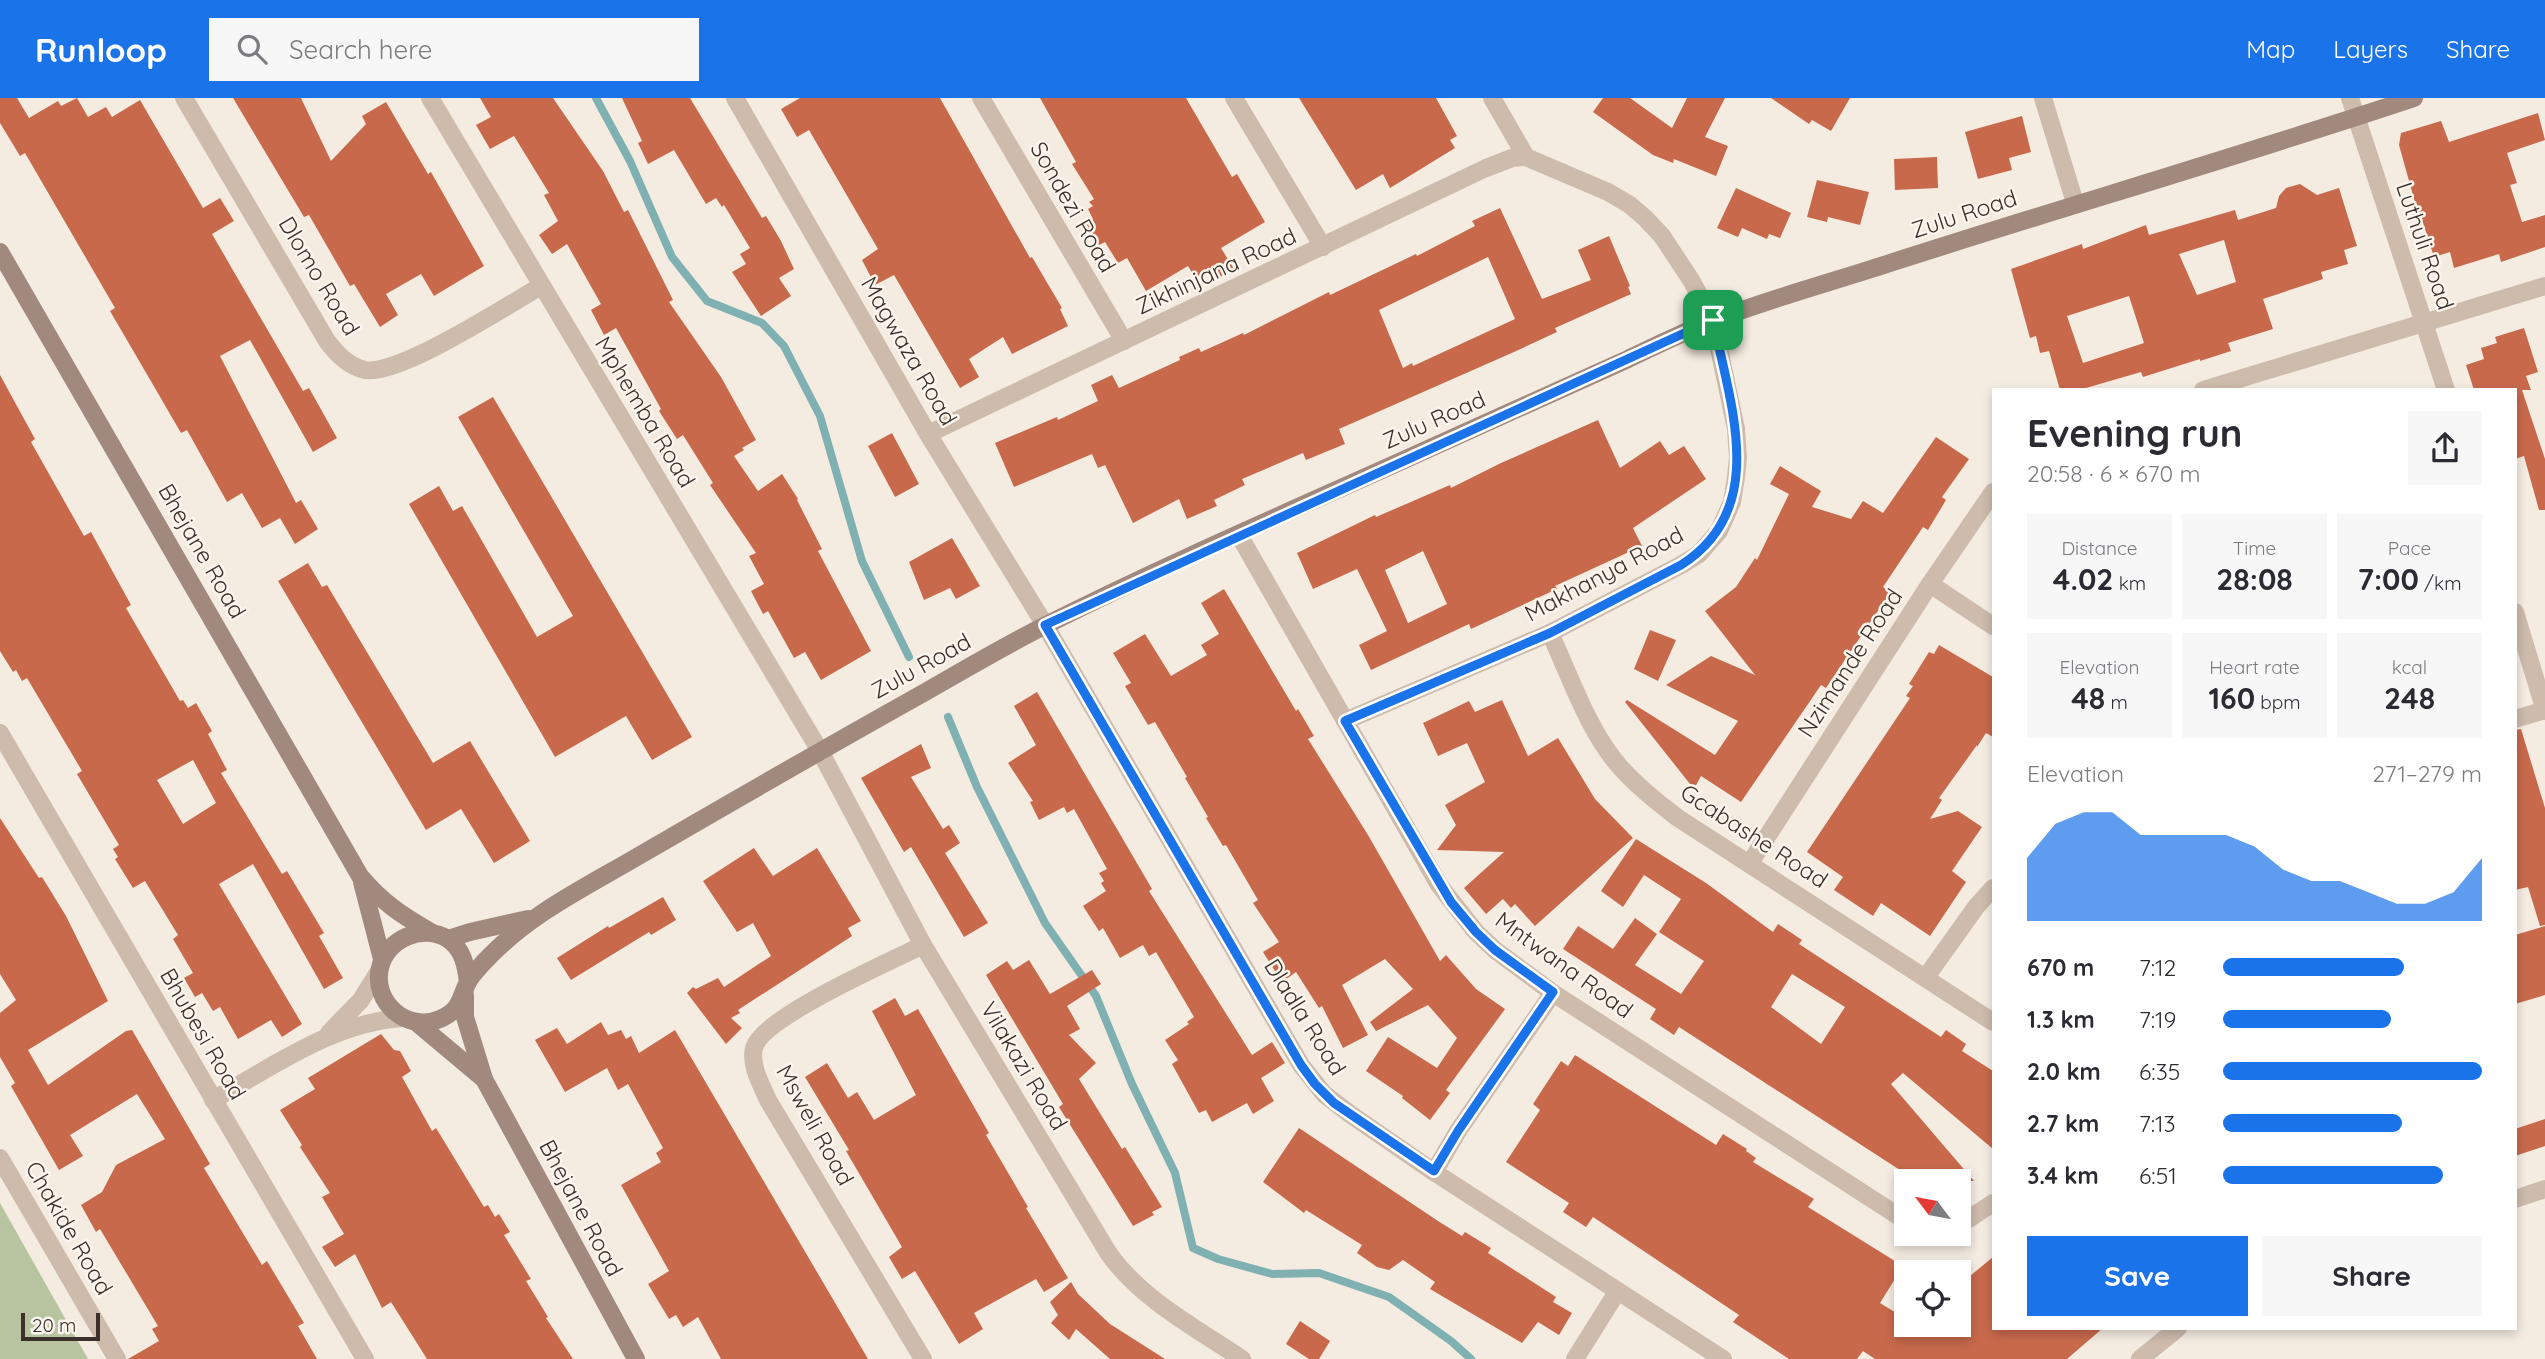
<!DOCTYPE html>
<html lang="en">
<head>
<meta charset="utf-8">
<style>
  :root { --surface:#fff; --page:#f7f7f7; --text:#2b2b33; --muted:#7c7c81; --accent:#1a73e8 }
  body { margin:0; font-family:Quicksand,sans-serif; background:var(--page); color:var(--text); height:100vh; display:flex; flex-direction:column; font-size:26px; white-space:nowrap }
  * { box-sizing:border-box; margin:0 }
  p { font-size:23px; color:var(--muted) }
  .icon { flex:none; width:38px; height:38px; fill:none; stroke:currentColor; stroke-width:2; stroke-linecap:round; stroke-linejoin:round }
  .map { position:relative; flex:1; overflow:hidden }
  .sheet { position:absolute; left:1992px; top:290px; width:525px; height:942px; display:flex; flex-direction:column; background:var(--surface); border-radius:0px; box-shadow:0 4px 10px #0003 }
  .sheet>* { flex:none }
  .needle { width:46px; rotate:302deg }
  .fabs { position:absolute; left:1894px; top:1071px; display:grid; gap:14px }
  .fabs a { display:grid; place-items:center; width:77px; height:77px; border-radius:0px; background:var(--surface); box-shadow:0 4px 10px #0003; font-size:35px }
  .scale { position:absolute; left:21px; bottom:18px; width:79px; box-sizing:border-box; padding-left:7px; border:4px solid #3b302b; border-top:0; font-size:19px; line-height:24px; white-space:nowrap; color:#3b302b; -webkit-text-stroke:5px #fbf5ee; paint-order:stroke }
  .pin { position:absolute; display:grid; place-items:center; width:60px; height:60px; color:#fff; margin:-30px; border-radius:14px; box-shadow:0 4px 10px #0006 }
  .round { display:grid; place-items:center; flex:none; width:74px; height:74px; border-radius:0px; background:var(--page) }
  .summary { display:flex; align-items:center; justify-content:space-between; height:119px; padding:0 35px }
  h1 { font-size:38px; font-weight:700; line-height:52px }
  .figures { display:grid; grid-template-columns:repeat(3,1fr); gap:10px; height:119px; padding:7px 35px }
  .figures div { display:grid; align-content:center; border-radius:0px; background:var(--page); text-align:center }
  .figures b { font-size:30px; font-weight:700 }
  .figures small { font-size:19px; font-weight:400 }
  .figures p { font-size:19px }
  .chart { height:196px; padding:14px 35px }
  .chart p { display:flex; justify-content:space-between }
  .chart svg { width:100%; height:126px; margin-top:7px; fill:var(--accent); opacity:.7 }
  .cta { display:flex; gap:14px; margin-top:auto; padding:14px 35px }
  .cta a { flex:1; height:80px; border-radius:0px; background:var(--accent); color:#fff; font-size:28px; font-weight:700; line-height:80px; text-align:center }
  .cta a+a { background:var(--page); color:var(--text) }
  ul { padding:0 35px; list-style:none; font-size:23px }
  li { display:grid; grid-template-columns:112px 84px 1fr; align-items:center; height:52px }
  li i { height:18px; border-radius:9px; background:var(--accent) }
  header { display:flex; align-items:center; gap:42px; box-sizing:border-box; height:98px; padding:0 35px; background:var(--accent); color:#fff }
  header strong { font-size:33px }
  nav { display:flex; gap:38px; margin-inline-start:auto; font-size:24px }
  .search { width:490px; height:63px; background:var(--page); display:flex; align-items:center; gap:18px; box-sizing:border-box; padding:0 24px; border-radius:0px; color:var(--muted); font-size:26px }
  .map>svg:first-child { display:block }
  .green { fill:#b8c4a0 }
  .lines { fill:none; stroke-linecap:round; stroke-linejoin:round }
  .stream { stroke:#7fb0b2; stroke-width:8 }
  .building { fill:#c8694b; fill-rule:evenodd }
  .street { stroke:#cdbbac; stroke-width:18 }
  .secondary { stroke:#a18a7d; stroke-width:18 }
  .route-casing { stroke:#fff; stroke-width:14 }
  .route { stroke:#1a73e8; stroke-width:9 }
  .labels { text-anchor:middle; stroke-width:5; stroke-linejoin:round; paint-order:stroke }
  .street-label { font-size:23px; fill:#3b302b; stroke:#fbf5ee }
</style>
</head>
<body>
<header>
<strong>Runloop</strong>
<div class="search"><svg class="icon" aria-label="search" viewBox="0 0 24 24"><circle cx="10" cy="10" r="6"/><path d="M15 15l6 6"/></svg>Search here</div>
<nav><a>Map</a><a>Layers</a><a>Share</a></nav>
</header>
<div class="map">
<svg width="2545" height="1261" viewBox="0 0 2545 1261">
  <rect width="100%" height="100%" fill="#f4ebe1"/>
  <!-- green -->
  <polygon class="green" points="0,1105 88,1261 0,1261"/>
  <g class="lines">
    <!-- stream -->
    <g class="stream">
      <polyline points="596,0 630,63 672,159 707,203 762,225 784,248 820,318 862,463 909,559"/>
      <polyline points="948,619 977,689 1045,825 1096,898 1132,986 1175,1075 1193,1150 1218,1161 1272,1176 1319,1175 1389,1199 1451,1243 1471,1261"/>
    </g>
  </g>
  <!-- building -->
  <g class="building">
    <polygon points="0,0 17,0 29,20 58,3 61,8 77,0 88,19 106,9 112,19 140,2 203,110 220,100 234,123 212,136 303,293 309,290 337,340 313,354 250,242 220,258 296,405 301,402 318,431 295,446 280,420 262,430 242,395 227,404 187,332 181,335 152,285 110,213 115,210 25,55 20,58 0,25"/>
    <polygon points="233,0 301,0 331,63 366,26 362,18 386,4 428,76 431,74 484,168 434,198 421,176 386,196 398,217 380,229 354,186 350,188 309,117 304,119"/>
    <polygon points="480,0 553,0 603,73 624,114 628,112 673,202 669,204 721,279 756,342 742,350 744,352 734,358 758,393 782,376 798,401 797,402 822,451 818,453 871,553 821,582 805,554 794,560 768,513 763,516 751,493 764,486 749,458 756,455 710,387 713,385 683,337 677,341 659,313 661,311 616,230 604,237 591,212 601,206 567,146 552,156 539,137 558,123 544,97 549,95 514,38 490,51 476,27 491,19"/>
    <polygon points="622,0 690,0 762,120 766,118 781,143 794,171 779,180 791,198 761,218 732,174 746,166 740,156 750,150 724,107 722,109 716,100 706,106 674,52 648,66 638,45 642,43"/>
    <polygon points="800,0 940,0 1030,160 1032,159 1062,210 1060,211 1068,228 1012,256 1003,239 969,261 979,279 960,290 894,177 875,187 862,162 878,151 809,32 797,39 781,11"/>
    <polygon points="1040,0 1186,0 1232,79 1237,76 1265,124 1221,150 1234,171 1215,182 1210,173 1196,181 1188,168 1146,193 1127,160 1118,165 1105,144 1099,147 1086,125 1093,121 1088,111 1093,108 1089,104 1094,101 1072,66 1076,64"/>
    <polygon points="1299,0 1436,0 1457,38 1450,42 1455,50 1390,90 1383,76 1356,92"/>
    <polygon points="1603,0 1630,0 1672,30 1687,0 1725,0 1705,39 1728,48 1716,78 1674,61 1673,65 1653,57 1593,14"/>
    <polygon points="1771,0 1850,0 1831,33 1812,22 1809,26"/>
    <polygon points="2538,15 2545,42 2507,55 2517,85 2510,87 2522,124 2545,117 2545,149 2501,164 2499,156 2454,170 2450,154 2434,159 2420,115 2418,115 2399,47 2401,35 2441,23 2449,44"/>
    <polygon points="2022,18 2031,54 2009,60 2012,72 1978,81 1965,34"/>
    <polygon points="1937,59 1938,90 1895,92 1894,61"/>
    <polygon points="1817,82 1869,94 1860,127 1828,119 1827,124 1807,119"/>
    <path d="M2300,86L2317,97L2339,90L2357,148L2344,152L2348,166L2321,174L2323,181L2263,201L2273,231L2228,245L2231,253L2200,263V261L2143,279L2141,274L2079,292H2060L2049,253L2040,255L2036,238L2030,240L2011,171L2082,146L2083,151L2146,127L2149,137L2235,112L2238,122L2276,110L2279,98L2286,90ZM2224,142L2236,184L2197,197L2179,156ZM2129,198L2144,245L2083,265L2067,218Z"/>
    <polygon points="1736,90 1791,115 1780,140 1769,136 1767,141 1742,130 1738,139 1717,130"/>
    <path d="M1500,110L1542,201L1591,182L1578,152L1609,138L1630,188L1628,189L1631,196L1555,230L1557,234L1514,254L1339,331L1345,346L1306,362L1303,355L1242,381L1245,387L1214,402L1217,408L1187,421L1179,401L1133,425L1105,367L1098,370L1092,356L1014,389L995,345L1057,319L1058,322L1098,303L1091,287L1112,277L1119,290L1180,262L1179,259L1199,250L1201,254L1243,235L1244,237L1329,194L1330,197L1416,156L1417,158L1475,128L1472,123ZM1488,159L1515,221L1413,268L1412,265L1403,270L1379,212Z"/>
    <polygon points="2524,230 2538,274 2526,278 2531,292 2522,292 2545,361 2545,412 2539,412 2524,358 2515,361 2515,292 2474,292 2466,267 2484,261 2481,250 2497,245 2495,239"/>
    <path d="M0,277L35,341L31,344L84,438L91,434L131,507L126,510L180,603L183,602L188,610L196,605L212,633L208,636L227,672L221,675L282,776L287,773L324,835L319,838L343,880L324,891L253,766L219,786L302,926L282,939L271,922L238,941L220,909L213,913L202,895L195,899L184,880L193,875L173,841L178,837L145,783L133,790L115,761L118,759L113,751L119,747L77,676L82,673L27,580L22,583L16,572L13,574L0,553ZM193,662L216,705L183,726L157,682Z"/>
    <polygon points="493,299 692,639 652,662 626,618 555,659 409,406 439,388 453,413 462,408 537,539 573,518 458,319"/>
    <path d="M1598,322L1620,370L1660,343L1669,357L1684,348L1706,381L1633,430L1642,448L1555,488L1557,491L1471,531L1469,526L1371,572L1359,547L1387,533L1357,471L1313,491L1297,455L1375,417L1376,419L1450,387L1451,390L1501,365ZM1423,453L1447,506L1408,525L1385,472Z"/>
    <polygon points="892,335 919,386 895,399 868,348"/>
    <polygon points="1936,339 1969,361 1942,399 1946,402 1928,432 1923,429 1883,489 1890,495 1826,590 1821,587 1741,704 1701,678 1694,691 1625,604 1627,602 1715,657 1738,623 1666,587 1711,558 1755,577 1705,513 1736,489 1755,460 1757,462 1789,396 1770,386 1780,368 1821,393 1812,409 1851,421 1863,403 1883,415"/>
    <polygon points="952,440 980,488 956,501 950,490 924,502 909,464"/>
    <polygon points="308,465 322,489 327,487 433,665 470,643 530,743 494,765 461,711 426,732 278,483"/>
    <polygon points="1224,491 1296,613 1298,611 1314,638 1308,641 1368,737 1440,863 1446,857 1476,891 1505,911 1446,992 1450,995 1430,1022 1402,1000 1403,998 1366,973 1388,939 1437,970 1457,940 1428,907 1376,933 1370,924 1413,891 1385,861 1342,887 1368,937 1343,950 1322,908 1319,910 1296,874 1282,884 1263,854 1279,844 1253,805 1258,802 1226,747 1223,748 1206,720 1208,719 1185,680 1187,679 1155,624 1148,627 1125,588 1131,585 1113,555 1145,536 1171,578 1207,557 1201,547 1219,536 1201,505"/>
    <polygon points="1650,532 1676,542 1658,583 1634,571"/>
    <polygon points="1939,547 1993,579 1993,639 1986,635 1977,649 1977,647 1939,700 1942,702 1930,721 1958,713 1982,729 1952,773 1966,784 1930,838 1881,805 1873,818 1834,792 1843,779 1807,754 1910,600 1906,598 1913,588 1909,586 1929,554 1934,556"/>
    <polygon points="1037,594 1152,791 1149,793 1252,957 1272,944 1285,965 1261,980 1274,1003 1253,1016 1247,1005 1212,1024 1206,1012 1199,1015 1172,966 1178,962 1165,942 1189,926 1187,924 1194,919 1156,854 1149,858 1143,847 1120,860 1103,830 1099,833 1083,808 1106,793 1101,785 1104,783 1099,775 1107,771 1074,711 1067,715 1064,709 1039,722 1030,704 1033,703 1008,665 1036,647 1014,608"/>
    <polygon points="1502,602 1528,658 1558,640 1595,701 1633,740 1535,828 1515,806 1511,810 1503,801 1486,816 1464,790 1504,754 1437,752 1456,727 1445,707 1485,684 1467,645 1438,658 1423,625 1469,603 1475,614"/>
    <polygon points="2521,631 2545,710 2545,827 2540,828 2528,789 2515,792 2515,632"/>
    <polygon points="921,646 931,670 911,679 943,731 949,727 960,745 945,755 988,825 964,839 911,749 904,754 861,680"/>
    <polygon points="0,720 39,780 42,779 66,818 108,903 28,952 48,987 126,933 132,932 210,1066 204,1070 262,1167 267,1163 304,1225 298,1228 317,1261 128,1261 159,1243 152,1231 158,1228 100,1131 96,1134 81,1107 102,1094 116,1067 165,1041 137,996 70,1037 83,1058 59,1072 11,988 15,985 0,959 0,915 16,902 0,876"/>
    <path d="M1636,741L1706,785L1773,834L1778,826L1802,842L1799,846L1941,939L1946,932L1966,946L1962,953L1993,973V1051L1903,975L1891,986L1974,1083H1897L1903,1074L1679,929L1674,937L1650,921L1656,911L1563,851L1578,828L1613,851L1635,820L1657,836L1635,867L1681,896L1704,863L1659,834L1681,801L1644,777L1623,809L1601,793ZM1792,876L1845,909L1821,946L1771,909Z"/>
    <polygon points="754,750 773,778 817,750 861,823 848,830 852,838 738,912 740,915 731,920 742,930 726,946 687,895 693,889 696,891 718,880 724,889 771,858 753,825 737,834 703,783"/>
    <polygon points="663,799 676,822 651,837 649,834 571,882 557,860 608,828 609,830"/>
    <polygon points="2545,828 2545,897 2515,906 2515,837"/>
    <polygon points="1029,862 1050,896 1092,872 1101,886 1067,908 1080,931 1069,937 1096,965 1079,981 1122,1051 1125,1049 1162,1109 1152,1114 1154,1117 1133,1128 1059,1009 1063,1006 986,877 1007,863 1013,872"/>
    <polygon points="895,900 905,918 918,911 989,1035 986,1037 1028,1109 1026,1110 1068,1180 1044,1194 1036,1181 974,1215 983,1231 959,1246 915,1173 902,1181 889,1159 902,1149 846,1053 849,1052 805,979 827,965 848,1000 857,994 874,1022 916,997 872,913"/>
    <polygon points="601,924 608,937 621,932 626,941 631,938 639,955 675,932 868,1261 721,1261 698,1219 683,1229 676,1217 669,1221 648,1186 669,1173 621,1087 661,1064 656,1055 663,1050 628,986 618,992 607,970 565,994 535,942 557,930 567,946"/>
    <polygon points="381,936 394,952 400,953 411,973 402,979 432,1033 436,1030 484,1109 488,1107 495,1119 499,1116 510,1134 504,1137 531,1181 526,1183 548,1219 546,1220 573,1261 427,1261 391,1204 382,1210 355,1156 335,1169 322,1149 344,1136 322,1099 330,1095 300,1049 302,1047 280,1012 315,991 308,980"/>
    <polygon points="1575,957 1716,1047 1723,1036 1747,1051 1746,1053 1756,1060 1753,1064 1814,1101 1808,1109 1903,1168 1880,1205 1906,1221 1906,1227 1958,1227 1958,1188 1993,1159 1993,1230 2103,1230 2067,1261 1875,1261 1863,1253 1857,1261 1789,1261 1733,1224 1739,1217 1593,1119 1586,1129 1563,1114 1569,1105 1506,1064 1540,1012 1533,1006 1561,963 1568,968"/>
    <polygon points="2545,1021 2545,1048 2515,1058 2515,1031"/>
    <polygon points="1299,1030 1438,1123 1462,1138 1465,1134 1491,1150 1488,1155 1556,1199 1553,1204 1572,1215 1559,1237 1538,1224 1522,1245 1430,1191 1435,1184 1403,1162 1389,1172 1377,1169 1357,1155 1362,1147 1306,1112 1304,1115 1263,1084"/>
    <polygon points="1071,1184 1078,1196 1110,1226 1165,1261 1110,1261 1076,1231 1069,1242 1051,1225 1058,1217 1050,1204"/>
    <polygon points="1300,1223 1330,1243 1319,1261 1309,1261 1286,1246"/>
  </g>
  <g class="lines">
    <!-- street -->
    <g class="street">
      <path d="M184,0L327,243C337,256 348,268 365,272C399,278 508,207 541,188"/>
      <path d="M430,0L820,653L923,847L1109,1156C1142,1202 1196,1230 1242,1261"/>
      <polyline points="735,0 928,336 1045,527 1301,967 1324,996 1350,1016 1434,1074 1723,1261"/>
      <polyline points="981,0 1124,243"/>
      <polyline points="1234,0 1323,149"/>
      <polyline points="2043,0 2075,105"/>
      <polyline points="2350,0 2446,292"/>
      <polyline points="2203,292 2545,188"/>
      <polyline points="928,336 1486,70 1512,60 1526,59"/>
      <polyline points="1239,437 1439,787 1476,834 1495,852 1553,895 1906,1123"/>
      <polyline points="1930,486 1993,528"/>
      <polyline points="2515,514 2545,613"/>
      <path d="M1550,535C1570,578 1589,635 1621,670C1638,689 1658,705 1678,720L1993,924"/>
      <polyline points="2515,621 2545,612"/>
      <polyline points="1345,623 1550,535 1681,467 1699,456 1719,433 1732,404 1736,379 1738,360 1736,331 1713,222 1691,182 1662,138 1645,120 1630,107 1608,94 1526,59 1492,0"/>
      <polyline points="0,635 365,1261"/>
      <polyline points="1750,765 1930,486 1993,394"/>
      <path d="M923,847C890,864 762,919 754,950C750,968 761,986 768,1002L923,1261"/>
      <polyline points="1926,879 1976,809 1993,790"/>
      <polyline points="329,935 361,902 379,873"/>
      <path d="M213,1002C272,969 332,925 402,920"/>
      <polyline points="0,1060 117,1261"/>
      <polyline points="1434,1074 1458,1033 1553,895"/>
      <polyline points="2515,1101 2545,1091"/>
      <polyline points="1958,1128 1993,1105"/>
      <polyline points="1575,1261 1617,1194"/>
      <polyline points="2140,1261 2178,1230"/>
    </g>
    <!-- secondary -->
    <g class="secondary">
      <path d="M0,154L360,778C382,804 401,817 431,834"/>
      <polyline points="362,784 382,861"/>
      <polyline points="448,841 470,834 528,821"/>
      <path d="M468,884C466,868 463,851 448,841C423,825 386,841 380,870C372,904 407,935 440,921C462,911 459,901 468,884C472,876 478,871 483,865C524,821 572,796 623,767C721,710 820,653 920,597C962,573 1004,548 1048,526C1175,462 1307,406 1437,347C1500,319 1563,290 1626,262C1655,248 1685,233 1715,222C1772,200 1832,184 1890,165C2064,109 2240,58 2414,0"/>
      <polyline points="465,897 465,919 484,981 636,1261"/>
      <polyline points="416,924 484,981"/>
    </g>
  </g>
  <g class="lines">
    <!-- route casing -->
    <g class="route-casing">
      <path id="route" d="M1713,222C1730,306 1770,411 1681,467L1550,535L1345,623L1451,804L1476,834L1495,852L1553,894L1458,1033L1434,1073L1334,1005L1315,986L1301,967L1045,527Z"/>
    </g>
    <!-- route -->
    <use href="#route" class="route"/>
  </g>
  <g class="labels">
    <!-- street labels -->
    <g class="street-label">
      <text transform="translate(1073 109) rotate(60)" y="8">Sondezi Road</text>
      <text transform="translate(1964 116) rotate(-18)" y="8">Zulu Road</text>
      <text transform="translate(2425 148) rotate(71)" y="8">Luthuli Road</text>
      <text transform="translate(1216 173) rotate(-25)" y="8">Zikhinjana Road</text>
      <text transform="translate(319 178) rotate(59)" y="8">Dlomo Road</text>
      <text transform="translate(909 253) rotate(60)" y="8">Magwaza Road</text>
      <text transform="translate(645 314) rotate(59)" y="8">Mphemba Road</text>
      <text transform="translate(1434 322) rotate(-24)" y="8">Zulu Road</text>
      <text transform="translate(202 453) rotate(60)" y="8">Bhejane Road</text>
      <text transform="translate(1604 476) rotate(-28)" y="8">Makhanya Road</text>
      <text transform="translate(1850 565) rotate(-57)" y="8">Nzimande Road</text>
      <text transform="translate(921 568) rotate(-29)" y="8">Zulu Road</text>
      <text transform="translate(1754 738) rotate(33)" y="8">Gcabashe Road</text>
      <text transform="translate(1564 867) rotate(36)" y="8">Mntwana Road</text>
      <text transform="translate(1305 919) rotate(58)" y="8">Dladla Road</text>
      <text transform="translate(203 936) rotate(60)" y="8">Bhubesi Road</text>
      <text transform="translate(1024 968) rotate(59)" y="8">Vilakazi Road</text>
      <text transform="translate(815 1027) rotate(61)" y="8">Msweli Road</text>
      <text transform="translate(581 1110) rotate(62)" y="8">Bhejane Road</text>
      <text transform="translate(69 1130) rotate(60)" y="8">Chakide Road</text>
    </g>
  </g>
</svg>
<div class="fabs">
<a><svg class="needle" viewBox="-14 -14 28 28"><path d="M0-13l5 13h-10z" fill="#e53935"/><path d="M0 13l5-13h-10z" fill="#7c7c81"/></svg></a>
<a><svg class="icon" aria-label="locate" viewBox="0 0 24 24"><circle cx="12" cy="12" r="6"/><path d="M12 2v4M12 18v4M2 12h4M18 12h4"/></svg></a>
</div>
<div class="scale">20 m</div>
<div class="pin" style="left:1713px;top:222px;background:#1e9e55"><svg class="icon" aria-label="arrive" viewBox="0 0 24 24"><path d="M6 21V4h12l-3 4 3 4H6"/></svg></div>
<section class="sheet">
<div class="summary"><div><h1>Evening run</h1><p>20:58 · 6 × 670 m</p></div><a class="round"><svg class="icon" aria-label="share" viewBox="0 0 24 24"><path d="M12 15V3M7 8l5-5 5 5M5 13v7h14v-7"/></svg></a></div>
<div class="figures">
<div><p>Distance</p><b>4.02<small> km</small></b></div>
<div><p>Time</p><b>28:08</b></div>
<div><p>Pace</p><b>7:00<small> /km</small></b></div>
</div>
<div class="figures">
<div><p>Elevation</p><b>48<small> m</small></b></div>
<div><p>Heart rate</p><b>160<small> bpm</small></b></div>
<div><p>kcal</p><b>248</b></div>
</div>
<div class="chart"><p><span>Elevation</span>271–279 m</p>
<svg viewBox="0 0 160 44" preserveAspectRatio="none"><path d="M0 44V22L10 10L20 6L30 6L40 14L50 14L60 14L70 14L80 18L90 26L100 30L110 30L120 34L130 38L140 38L150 34L160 22V44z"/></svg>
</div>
<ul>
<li><b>670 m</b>7:12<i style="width:70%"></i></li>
<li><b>1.3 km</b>7:19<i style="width:65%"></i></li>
<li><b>2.0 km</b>6:35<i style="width:100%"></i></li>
<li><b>2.7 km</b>7:13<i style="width:69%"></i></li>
<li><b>3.4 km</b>6:51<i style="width:85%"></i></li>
</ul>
<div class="cta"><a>Save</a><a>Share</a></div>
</section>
</div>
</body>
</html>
